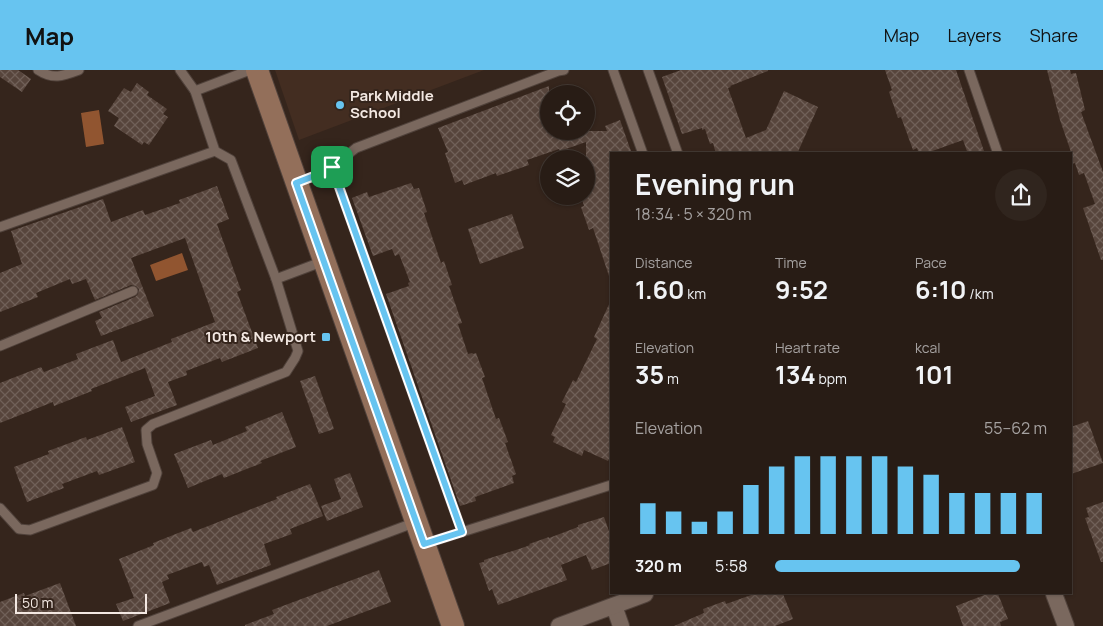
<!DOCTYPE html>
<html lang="en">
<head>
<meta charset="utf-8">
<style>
  :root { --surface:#281c15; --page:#30251e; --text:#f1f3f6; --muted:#a5a1a0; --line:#443a34; --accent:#67c4f0 }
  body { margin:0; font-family:Manrope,sans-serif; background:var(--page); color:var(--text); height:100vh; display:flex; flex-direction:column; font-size:19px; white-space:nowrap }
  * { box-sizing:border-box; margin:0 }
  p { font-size:16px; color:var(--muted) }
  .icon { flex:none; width:28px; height:28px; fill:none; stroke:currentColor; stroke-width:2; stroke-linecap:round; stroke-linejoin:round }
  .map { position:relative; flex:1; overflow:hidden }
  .drawer { position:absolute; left:610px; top:82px; width:462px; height:442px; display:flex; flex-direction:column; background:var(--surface); border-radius:0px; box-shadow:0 1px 4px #0004,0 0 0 1px var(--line) }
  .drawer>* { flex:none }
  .fabs { position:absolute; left:540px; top:15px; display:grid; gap:10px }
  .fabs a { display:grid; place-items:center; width:55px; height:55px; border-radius:50%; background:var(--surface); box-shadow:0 1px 4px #0004,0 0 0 1px var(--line); font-size:25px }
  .scale { position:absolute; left:15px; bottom:12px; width:132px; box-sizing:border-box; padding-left:5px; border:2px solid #f3e8e2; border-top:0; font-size:14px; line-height:18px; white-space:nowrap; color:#f3e8e2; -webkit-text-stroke:4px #35251c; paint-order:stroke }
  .pin { position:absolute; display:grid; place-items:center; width:42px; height:42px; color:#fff; margin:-21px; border-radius:10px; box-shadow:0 2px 8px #0006 }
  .round { display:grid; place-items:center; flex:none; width:52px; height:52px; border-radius:26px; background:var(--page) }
  .headline { display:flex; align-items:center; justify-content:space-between; height:85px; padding:0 25px }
  h1 { font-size:28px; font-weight:700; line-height:38px }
  .figures { display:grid; grid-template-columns:repeat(3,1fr); gap:8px; height:85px; padding:5px 25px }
  .figures div { display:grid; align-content:center }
  .figures b { font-size:25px; font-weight:700 }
  .figures small { font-size:14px; font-weight:400 }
  .figures p { font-size:14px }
  .chart { height:140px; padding:10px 25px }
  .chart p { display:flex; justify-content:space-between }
  .chart svg { width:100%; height:90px; margin-top:5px; stroke:var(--accent); stroke-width:6 }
  ul { padding:0 25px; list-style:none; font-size:16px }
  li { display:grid; grid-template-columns:80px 60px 1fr; align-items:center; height:38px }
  li i { height:12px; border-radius:6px; background:var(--accent) }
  header { display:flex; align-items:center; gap:30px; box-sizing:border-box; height:70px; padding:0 25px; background:var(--accent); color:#111 }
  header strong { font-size:24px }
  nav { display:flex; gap:28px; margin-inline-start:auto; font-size:18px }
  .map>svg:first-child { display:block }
  .built { fill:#432d21 }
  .water { fill:#915530 }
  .building { fill:url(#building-cross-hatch) }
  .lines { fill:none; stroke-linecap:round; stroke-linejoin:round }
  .service-casing { stroke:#50423b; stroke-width:11 }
  .minor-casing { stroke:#50423b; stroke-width:18 }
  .secondary-casing { stroke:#50423b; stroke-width:24 }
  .service { stroke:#7a685e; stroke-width:9 }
  .minor { stroke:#7a685e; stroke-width:16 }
  .secondary { stroke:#936f5a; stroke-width:22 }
  .route-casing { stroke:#fff; stroke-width:10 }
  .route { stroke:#67c4f0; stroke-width:6 }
  .poi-dot { fill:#67c4f0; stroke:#35251c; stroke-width:2 }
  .labels { text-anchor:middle; stroke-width:4; stroke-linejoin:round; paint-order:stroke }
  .poi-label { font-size:15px; font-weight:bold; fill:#f3e8e2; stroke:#35251c; text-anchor:start }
</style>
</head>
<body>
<header>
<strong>Map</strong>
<nav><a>Map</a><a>Layers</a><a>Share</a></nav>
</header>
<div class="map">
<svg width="1103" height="556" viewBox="0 0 1103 556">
  <defs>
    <pattern id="building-cross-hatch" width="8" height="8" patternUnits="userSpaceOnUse" patternTransform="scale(1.25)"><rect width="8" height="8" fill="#57453c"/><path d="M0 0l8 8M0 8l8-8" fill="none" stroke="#706058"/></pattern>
  </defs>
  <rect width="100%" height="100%" fill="#35251c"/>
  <!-- built -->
  <polygon class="built" points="275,0 484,0 299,70"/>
  <!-- water -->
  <g class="water">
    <polygon points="99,40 104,74 86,77 81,43"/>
    <polygon points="182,183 188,200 156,211 150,195"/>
  </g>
  <!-- building -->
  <g class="building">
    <polygon points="0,0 18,0 31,9 22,22 0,7"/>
    <polygon points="681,0 768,0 768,1 730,16 731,17 728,18 746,68 766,60 784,21 818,37 797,84 716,84 713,73 710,74 705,59 702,60 702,58 682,64 662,7"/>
    <polygon points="885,0 956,0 985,84 968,84 963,70 924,84 919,84 917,78 913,80 901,47 898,48 889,22 892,20"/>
    <polygon points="1047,0 1070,0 1071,4 1076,3 1085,40 1081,42 1103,102 1103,190 1101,190 1083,138 1095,134 1084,103 1079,105 1075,93 1071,94 1071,82 1060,50"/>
    <polygon points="137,13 149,22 147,25 167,39 163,44 168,47 149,75 144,72 142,75 114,56 119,48 108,41 124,18 131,22"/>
    <polygon points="549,16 549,61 607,61 605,56 620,50 632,84 611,84 611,205 609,206 593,158 589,160 581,137 584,136 581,126 586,126 586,72 560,81 559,79 527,90 529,95 497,106 496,103 464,115 462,110 455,113 445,83 448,82 438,58"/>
    <polygon points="411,113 414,119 419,118 427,142 424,143 441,193 444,191 452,215 449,216 462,253 458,254 468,284 472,283 473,284 476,283 485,307 482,308 496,349 499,348 508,372 505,373 516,404 512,406 514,413 475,427 476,431 460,436 386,224 409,216 408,213 410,212 399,184 395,186 392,179 373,186 352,128 367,122 369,127"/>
    <polygon points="217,116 229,149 217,154 241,220 237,222 258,278 222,292 220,288 186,301 187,305 168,312 177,335 131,352 125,337 155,326 145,298 91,319 92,321 54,336 53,332 0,353 0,313 41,297 44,302 78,289 76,284 113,270 121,292 172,272 171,269 215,252 185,168 131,188 154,246 101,266 95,251 102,248 99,242 135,227 138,224 139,219 136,216 131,215 95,230 86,209 72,214 70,209 36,223 38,227 0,242 0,203 22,194 11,161 103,129 111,152 143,140 145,145 180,133 179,130"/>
    <polygon points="512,144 524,178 480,194 468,159"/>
    <polygon points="611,230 611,384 608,391 584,380 582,386 553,372 555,367 551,365 566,334 562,332 573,310 576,312 597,269 594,267"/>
    <polygon points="315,306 334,359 319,364 300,311"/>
    <polygon points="282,342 296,377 260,391 262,393 224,408 222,404 188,418 174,384 211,370 213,375 247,361 245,357"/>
    <polygon points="1088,351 1103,393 1071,404 1071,357"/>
    <polygon points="122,357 135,392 99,405 97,401 62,414 64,418 27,432 14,397 49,384 48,381 86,367 87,370"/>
    <polygon points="350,403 363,437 327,451 321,436 341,429 334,409"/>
    <polygon points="310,414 323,446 290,459 292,464 264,474 271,495 217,515 209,495 204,497 202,492 167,505 169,509 162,512 170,533 123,551 116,534 134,528 119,489 154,475 153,473 191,458 193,462 277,429 276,427"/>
    <polygon points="1103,432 1103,492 1101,492 1085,448 1089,447 1086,438"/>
    <polygon points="604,447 611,467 611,493 592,500 586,485 561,495 567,510 498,535 492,519 489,521 479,493 484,492 484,490 525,477 530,475 529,474 549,467 549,468 578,457 578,455"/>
    <polygon points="379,500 391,532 327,556 245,556 245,555 274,544 272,540"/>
    <polygon points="60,513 76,556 0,556 0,532 24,523 25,526"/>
    <polygon points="754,524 783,524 793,549 775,556 674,556 704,543 703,539 725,531 726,534"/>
    <polygon points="987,524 998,524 1008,549 1000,552 1001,556 963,556 956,536"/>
  </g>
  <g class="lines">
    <!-- service casing -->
    <g class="service-casing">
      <g id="service">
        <path d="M38,0C53,10 63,6 79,0"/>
        <polyline points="180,0 195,21 250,0"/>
        <polyline points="613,0 643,84"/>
        <polyline points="648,0 678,84"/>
        <polyline points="969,0 998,84"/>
        <polyline points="332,97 462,462"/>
        <polyline points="297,113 327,101 356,78 558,1 564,0"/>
        <polyline points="0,157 215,81"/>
        <polyline points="276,209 324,191"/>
        <polyline points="0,276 133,221"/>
        <polyline points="0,438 19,459 30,460 153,415 157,403 147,374 146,360 153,354 286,302 295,288 298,281 276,209 231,90 215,81 195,21"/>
        <polyline points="424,474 611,415"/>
        <polyline points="138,556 416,452"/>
      </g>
    </g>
    <!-- minor casing -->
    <g class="minor-casing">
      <g id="minor">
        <polyline points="1054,524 1066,556"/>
        <polyline points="614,536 621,556"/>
        <polyline points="559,556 645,524"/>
      </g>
    </g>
    <!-- secondary casing -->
    <g class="secondary-casing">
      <polyline id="secondary" points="257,0 453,556"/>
    </g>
    <!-- service -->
    <use href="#service" class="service"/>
    <!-- minor -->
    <use href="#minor" class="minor"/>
    <!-- secondary -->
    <use href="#secondary" class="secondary"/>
  </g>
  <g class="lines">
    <!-- route casing -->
    <g class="route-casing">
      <polygon id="route" points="332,97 462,462 424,474 296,113 327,101"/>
    </g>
    <!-- route -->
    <use href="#route" class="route"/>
  </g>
  <!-- markers -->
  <g class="poi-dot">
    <circle cx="340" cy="35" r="5"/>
    <rect x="321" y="262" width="10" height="10" rx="2.5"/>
  </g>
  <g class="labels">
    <!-- poi labels -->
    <g class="poi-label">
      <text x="350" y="31">Park Middle<tspan x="350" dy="17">School</tspan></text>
      <text x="316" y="272" text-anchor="end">10th &amp; Newport</text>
    </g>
  </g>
</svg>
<div class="fabs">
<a><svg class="icon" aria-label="locate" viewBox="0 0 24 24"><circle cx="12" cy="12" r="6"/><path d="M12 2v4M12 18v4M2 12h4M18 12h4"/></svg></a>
<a><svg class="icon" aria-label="layers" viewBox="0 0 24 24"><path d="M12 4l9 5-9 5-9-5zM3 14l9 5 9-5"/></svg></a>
</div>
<div class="scale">50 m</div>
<div class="pin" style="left:332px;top:97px;background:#1e9e55"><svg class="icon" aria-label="arrive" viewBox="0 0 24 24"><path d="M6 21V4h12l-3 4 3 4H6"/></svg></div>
<section class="drawer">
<div class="headline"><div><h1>Evening run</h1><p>18:34 · 5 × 320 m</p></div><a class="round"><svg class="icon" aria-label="share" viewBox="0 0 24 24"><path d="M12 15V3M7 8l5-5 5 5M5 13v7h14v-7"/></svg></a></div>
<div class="figures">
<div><p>Distance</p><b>1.60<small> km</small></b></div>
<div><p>Time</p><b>9:52</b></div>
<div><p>Pace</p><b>6:10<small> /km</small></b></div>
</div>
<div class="figures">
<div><p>Elevation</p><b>35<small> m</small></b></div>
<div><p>Heart rate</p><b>134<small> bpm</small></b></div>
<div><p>kcal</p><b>101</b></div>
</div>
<div class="chart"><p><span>Elevation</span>55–62 m</p>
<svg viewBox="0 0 160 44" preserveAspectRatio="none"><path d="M5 44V29M15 44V33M25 44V38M35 44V33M45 44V20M55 44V11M65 44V6M75 44V6M85 44V6M95 44V6M105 44V11M115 44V15M125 44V24M135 44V24M145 44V24M155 44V24"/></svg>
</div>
<ul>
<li><b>320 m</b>5:58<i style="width:90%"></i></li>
</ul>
</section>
</div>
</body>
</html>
